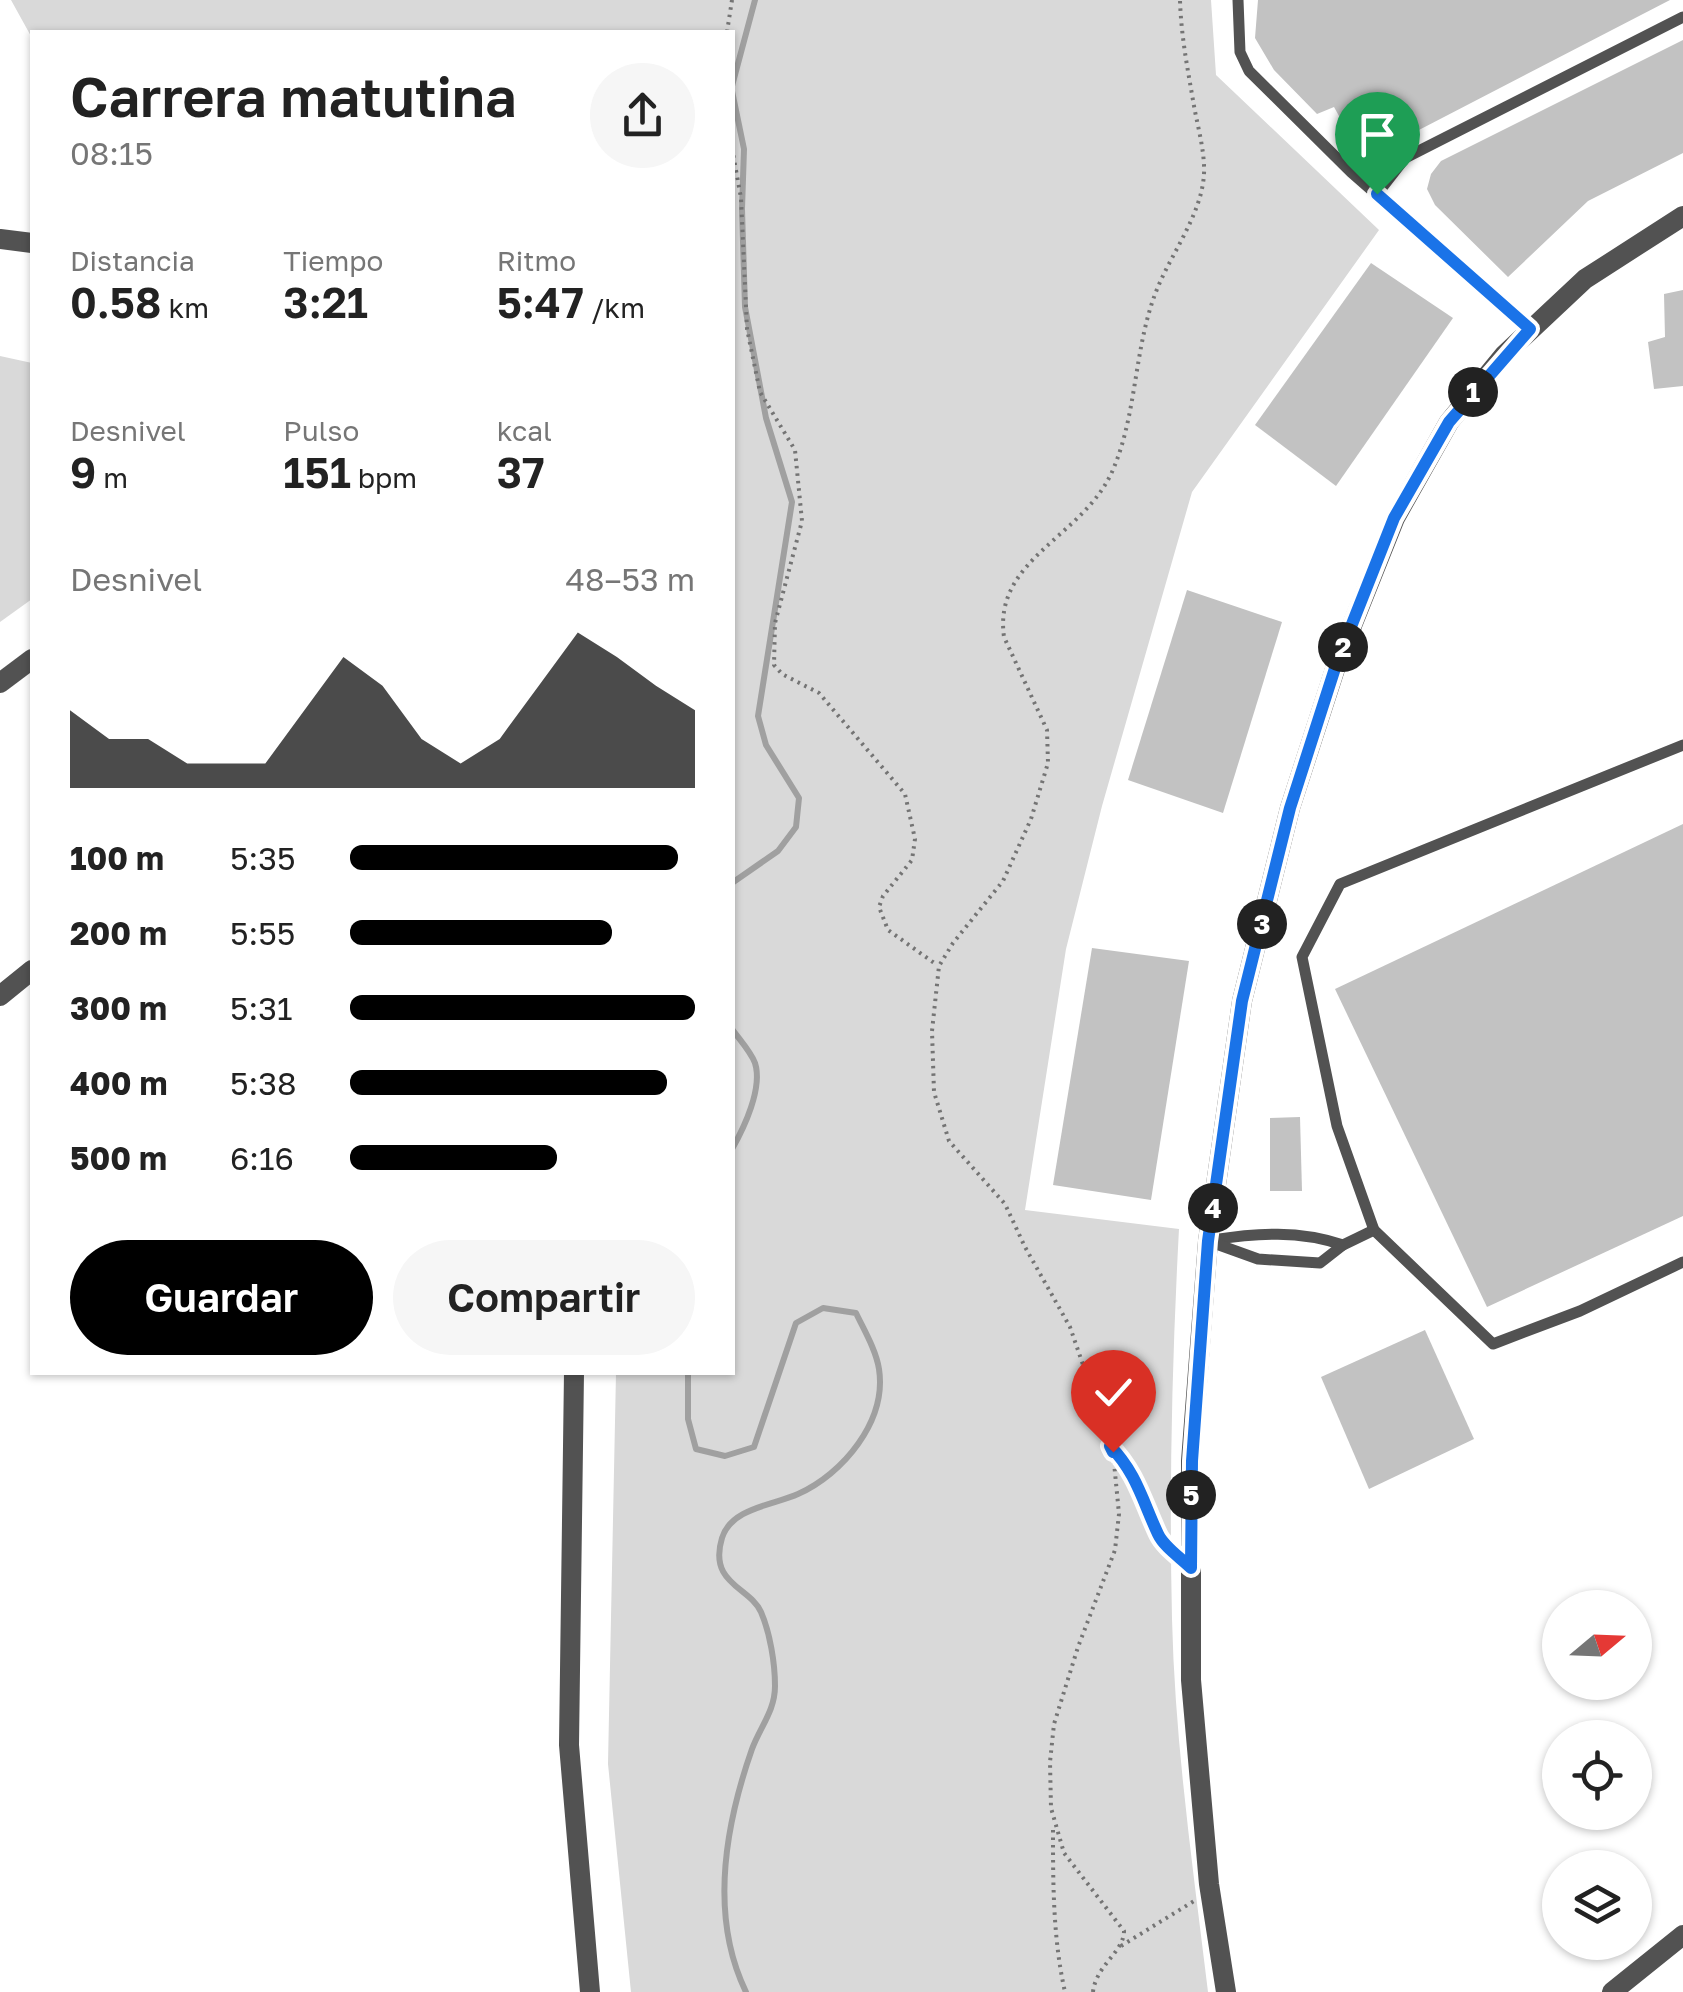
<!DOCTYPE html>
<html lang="es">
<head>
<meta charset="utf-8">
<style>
  :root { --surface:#fff; --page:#f6f6f6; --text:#222; --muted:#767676; --accent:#000 }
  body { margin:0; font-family:"Golos Text",sans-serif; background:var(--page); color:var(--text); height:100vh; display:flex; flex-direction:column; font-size:38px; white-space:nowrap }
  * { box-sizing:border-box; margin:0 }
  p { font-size:32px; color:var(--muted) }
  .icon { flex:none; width:55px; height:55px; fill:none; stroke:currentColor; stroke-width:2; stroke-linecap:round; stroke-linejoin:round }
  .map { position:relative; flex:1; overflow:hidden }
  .drawer { position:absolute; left:30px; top:30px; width:705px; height:1345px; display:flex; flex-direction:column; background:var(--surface); border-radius:0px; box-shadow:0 2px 8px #0004 }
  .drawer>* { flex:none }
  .needle { width:65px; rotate:71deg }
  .fabs { position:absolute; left:1542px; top:1590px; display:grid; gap:20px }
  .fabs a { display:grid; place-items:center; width:110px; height:110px; border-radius:50%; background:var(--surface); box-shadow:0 2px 8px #0004; font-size:50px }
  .pin { position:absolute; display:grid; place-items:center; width:85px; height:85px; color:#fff; margin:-102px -42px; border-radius:50% 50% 50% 0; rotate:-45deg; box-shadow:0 0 10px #0007 }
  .pin .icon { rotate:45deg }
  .km { position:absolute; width:50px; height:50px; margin:-25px; border-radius:50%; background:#222; color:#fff; font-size:28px; line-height:50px; text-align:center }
  .round { display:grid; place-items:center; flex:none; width:105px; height:105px; border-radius:52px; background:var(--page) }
  .overview { display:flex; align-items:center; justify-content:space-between; height:170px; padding:0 40px }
  h1 { font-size:55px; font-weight:600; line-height:75px }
  .metrics { display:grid; grid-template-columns:repeat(3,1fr); gap:15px; height:170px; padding:10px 40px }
  .metrics div { display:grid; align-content:center }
  .metrics b { font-size:42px; font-weight:600 }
  .metrics small { font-size:28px; font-weight:400 }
  .metrics p { font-size:28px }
  .chart { height:280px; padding:20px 40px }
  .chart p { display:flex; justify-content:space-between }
  .chart svg { width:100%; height:180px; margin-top:10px; fill:var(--accent); opacity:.7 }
  .primary-button { display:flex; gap:20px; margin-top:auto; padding:20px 40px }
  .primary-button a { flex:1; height:115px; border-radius:60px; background:var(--accent); color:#fff; font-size:40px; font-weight:600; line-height:115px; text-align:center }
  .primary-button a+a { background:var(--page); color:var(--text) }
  ul { padding:0 40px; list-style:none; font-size:32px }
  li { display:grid; grid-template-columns:160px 120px 1fr; align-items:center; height:75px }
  li i { height:25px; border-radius:12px; background:var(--accent) }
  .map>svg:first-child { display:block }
  .green { fill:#d9d9d9 }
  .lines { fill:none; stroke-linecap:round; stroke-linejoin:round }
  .stream { stroke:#a0a0a0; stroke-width:6 }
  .building { fill:#c2c2c2 }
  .path { stroke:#747474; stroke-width:4; stroke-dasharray:2.5 5; stroke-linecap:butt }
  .lane { stroke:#525252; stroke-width:11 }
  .street { stroke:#525252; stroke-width:20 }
  .route-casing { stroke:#fff; stroke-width:20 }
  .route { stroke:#1a73e8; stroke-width:12 }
</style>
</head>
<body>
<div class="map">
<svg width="1683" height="1992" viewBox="0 0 1683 1992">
  <rect width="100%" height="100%" fill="#fff"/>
  <!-- green -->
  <g class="green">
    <path d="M11,0H1211L1216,75L1379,230L1192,492L1102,806L1066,949L1025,1210L1179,1229C1172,1359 1169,1490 1172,1619C1175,1744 1193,1868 1208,1992H631L608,1764L616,1373L732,1372V32H32V38Z"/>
    <polygon points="0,356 32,363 32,599 0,622"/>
  </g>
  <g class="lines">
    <!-- stream -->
    <g class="stream">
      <polyline points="732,86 755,0"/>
      <polyline points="732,91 744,149 742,209 745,307 766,418 792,502 758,716 766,745 799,798 796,827 778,851 732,883"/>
      <path d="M732,1029C739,1039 751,1052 755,1063C763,1088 744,1128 732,1149"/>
      <path d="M688,1372V1419L696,1449L725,1456L754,1447L796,1323L823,1308L856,1313C864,1330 876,1350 879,1369C887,1421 843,1474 798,1494C774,1505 731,1508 722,1538C708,1584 750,1587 761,1612C770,1633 775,1663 775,1686C775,1711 760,1727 752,1749C725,1826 709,1916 746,1992"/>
    </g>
  </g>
  <!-- building -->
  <g class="building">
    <polygon points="1258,0 1670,0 1363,159 1334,107 1317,114 1274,70 1255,38"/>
    <polygon points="1683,40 1683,153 1588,201 1508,277 1435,205 1427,189 1431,174 1441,161"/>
    <polygon points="1371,263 1453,318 1336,486 1255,425"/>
    <polygon points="1683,290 1683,386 1654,389 1648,342 1665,337 1664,294"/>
    <polygon points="1187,590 1282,622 1223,813 1128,780"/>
    <polygon points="1683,824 1683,1216 1487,1307 1335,989"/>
    <polygon points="1092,948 1189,961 1151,1200 1053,1185"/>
    <polygon points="1300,1117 1302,1191 1270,1191 1270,1118"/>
    <polygon points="1425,1330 1474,1439 1369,1489 1321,1377"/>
  </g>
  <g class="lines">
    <!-- path -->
    <g class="path">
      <polyline points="727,32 732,0"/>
      <polyline points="732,148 741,198 747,329 760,392 795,450 802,521 775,623 774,665 782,674 819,693 905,794 915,839 912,860 883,896 879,907 888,930 937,965"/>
      <path d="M1114,1449C1142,1479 1144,1523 1173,1551"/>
      <path d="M1053,1830C1053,1884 1053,1939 1065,1992"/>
      <polyline points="1121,1946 1194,1901"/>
      <path d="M1093,1992C1096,1965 1124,1952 1124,1931L1064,1853L1051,1808L1050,1762L1054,1724L1078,1647L1115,1550L1119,1514L1113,1452L1070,1327L1025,1247L1005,1204L949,1141L934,1092L932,1031L939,966L953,943L1003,881L1031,819L1048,763L1047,730L1004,637C993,559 1082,538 1112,472C1139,411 1133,340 1161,280C1176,247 1202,211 1204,174C1205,152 1198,128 1194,106C1188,71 1181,36 1180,0"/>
    </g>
    <!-- lane -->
    <g class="lane">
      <polyline points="1238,0 1240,52 1249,71 1351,172 1530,329"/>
      <polyline points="1377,194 1405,158 1683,17"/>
      <polyline points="1683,745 1340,884 1302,957 1337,1126 1374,1230 1493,1344 1580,1311 1683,1262"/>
      <path d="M1212,1240C1257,1233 1299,1230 1343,1245"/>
      <polyline points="1208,1241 1258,1259 1320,1263 1343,1245 1374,1230"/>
    </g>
    <!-- street -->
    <g class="street">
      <polyline points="0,239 32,243"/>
      <polyline points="0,683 32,659"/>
      <polyline points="0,996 32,970"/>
      <polyline points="574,1372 569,1745 590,1992"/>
      <polyline points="1226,1992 1209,1884 1191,1680 1191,1461 1208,1241 1242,1001 1290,808 1337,663 1395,518 1449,422 1504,355 1585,279 1683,216"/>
      <polyline points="1612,1992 1683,1935"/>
    </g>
  </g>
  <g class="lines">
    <!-- route casing -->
    <g class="route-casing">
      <path id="route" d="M1113,1452L1110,1446C1136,1472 1143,1502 1158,1534C1164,1547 1181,1558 1191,1568L1192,1461L1208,1241L1242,1001L1290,808L1337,662L1394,518L1449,422L1530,329L1377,194"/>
    </g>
    <!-- route -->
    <use href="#route" class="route"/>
  </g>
</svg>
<div class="fabs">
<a><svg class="needle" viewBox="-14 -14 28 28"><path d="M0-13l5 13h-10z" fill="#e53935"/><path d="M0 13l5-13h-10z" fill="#767676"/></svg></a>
<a><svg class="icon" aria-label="locate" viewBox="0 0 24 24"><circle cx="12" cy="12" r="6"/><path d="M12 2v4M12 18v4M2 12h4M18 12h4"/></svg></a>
<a><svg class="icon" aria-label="layers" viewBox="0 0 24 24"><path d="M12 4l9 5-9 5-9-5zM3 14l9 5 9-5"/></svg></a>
</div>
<div class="pin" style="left:1377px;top:194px;background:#1e9e55"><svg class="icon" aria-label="arrive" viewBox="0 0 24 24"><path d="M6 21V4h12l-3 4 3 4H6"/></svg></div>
<div class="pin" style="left:1113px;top:1452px;background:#d93025"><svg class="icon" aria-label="check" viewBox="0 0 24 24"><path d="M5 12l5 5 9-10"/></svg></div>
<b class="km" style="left:1473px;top:392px">1</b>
<b class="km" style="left:1343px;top:647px">2</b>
<b class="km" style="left:1262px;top:924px">3</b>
<b class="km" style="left:1213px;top:1208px">4</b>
<b class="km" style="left:1191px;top:1495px">5</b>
<section class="drawer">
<div class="overview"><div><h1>Carrera matutina</h1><p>08:15</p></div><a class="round"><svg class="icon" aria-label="share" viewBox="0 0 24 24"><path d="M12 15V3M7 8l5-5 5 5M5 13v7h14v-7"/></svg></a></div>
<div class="metrics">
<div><p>Distancia</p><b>0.58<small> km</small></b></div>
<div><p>Tiempo</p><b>3:21</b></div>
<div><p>Ritmo</p><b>5:47<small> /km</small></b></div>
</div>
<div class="metrics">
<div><p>Desnivel</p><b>9<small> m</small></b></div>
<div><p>Pulso</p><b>151<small> bpm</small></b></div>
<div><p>kcal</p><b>37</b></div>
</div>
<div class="chart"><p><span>Desnivel</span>48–53 m</p>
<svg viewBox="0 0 160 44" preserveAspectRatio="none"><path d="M0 44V25L10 32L20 32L30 38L40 38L50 38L60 25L70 12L80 19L90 32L100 38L110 32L120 19L130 6L140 12L150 19L160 25V44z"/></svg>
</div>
<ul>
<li><b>100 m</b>5:35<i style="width:95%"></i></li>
<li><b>200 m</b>5:55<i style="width:76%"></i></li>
<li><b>300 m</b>5:31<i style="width:100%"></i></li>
<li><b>400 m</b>5:38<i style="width:92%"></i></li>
<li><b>500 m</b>6:16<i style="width:60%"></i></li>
</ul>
<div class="primary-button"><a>Guardar</a><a>Compartir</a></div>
</section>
</div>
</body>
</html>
